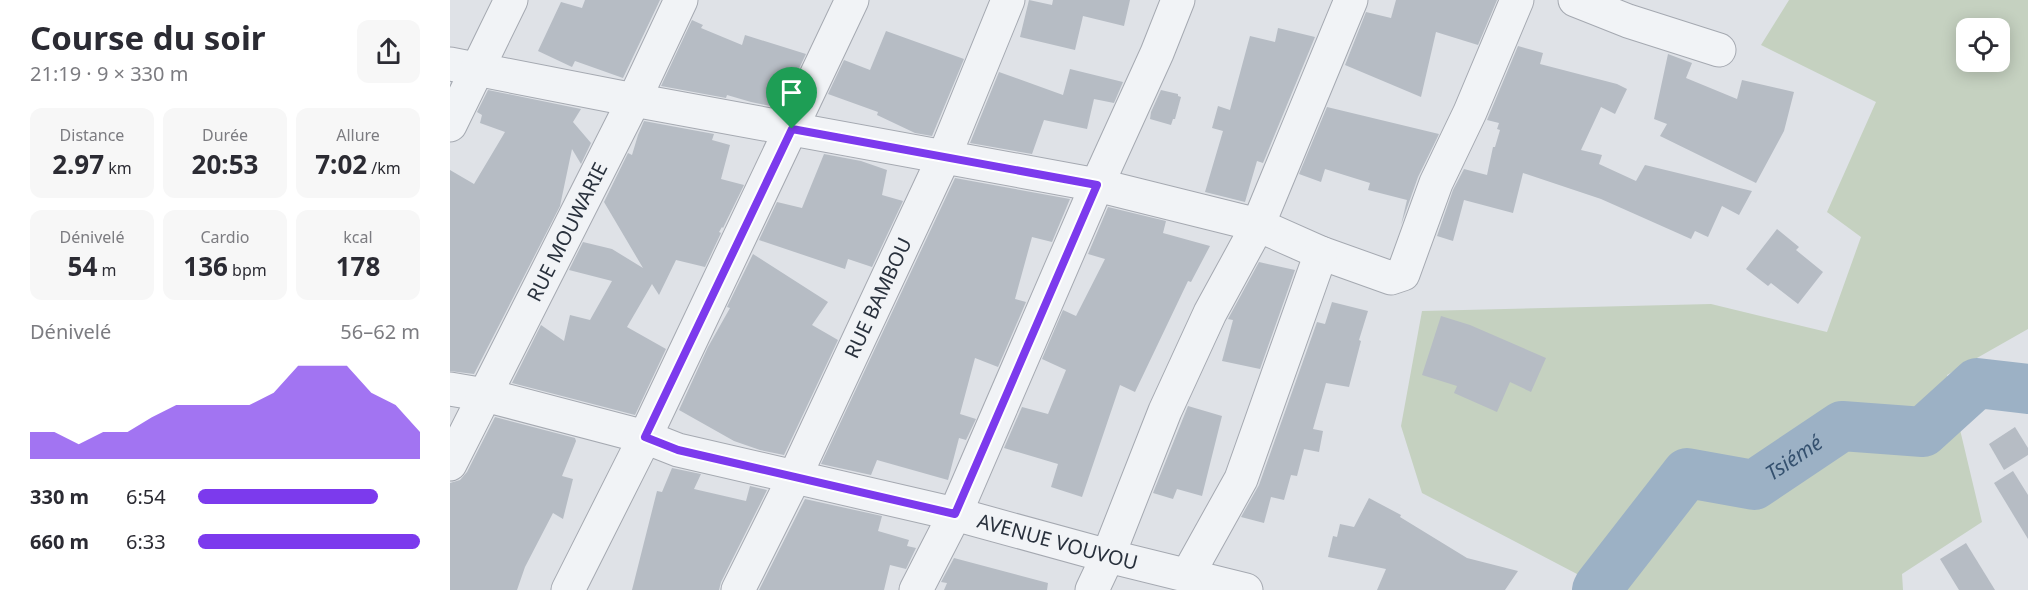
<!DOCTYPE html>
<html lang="fr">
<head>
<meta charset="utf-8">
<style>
  :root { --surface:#fff; --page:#f7f7f7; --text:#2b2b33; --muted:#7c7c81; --accent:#7c3aed }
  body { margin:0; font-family:"Noto Sans",sans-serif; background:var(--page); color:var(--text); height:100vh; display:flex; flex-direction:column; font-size:22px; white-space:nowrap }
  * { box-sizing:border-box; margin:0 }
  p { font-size:20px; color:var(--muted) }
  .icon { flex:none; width:33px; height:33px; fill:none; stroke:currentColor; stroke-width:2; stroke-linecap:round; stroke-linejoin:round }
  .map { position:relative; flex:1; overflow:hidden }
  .details { display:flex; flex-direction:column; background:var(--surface); width:450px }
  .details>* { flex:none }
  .controls { position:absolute; left:1506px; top:18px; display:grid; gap:12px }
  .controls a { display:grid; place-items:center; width:54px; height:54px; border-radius:12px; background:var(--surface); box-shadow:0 3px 15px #0003; font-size:30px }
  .pin { position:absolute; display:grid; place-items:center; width:51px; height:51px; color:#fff; margin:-62px -26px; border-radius:50% 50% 50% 0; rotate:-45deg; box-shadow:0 0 6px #0007 }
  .pin .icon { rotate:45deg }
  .round { display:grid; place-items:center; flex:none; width:63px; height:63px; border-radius:12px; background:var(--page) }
  .head { display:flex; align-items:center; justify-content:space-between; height:102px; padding:0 30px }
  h1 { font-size:33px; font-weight:700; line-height:45px }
  .stats { display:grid; grid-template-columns:repeat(3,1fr); gap:9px; height:102px; padding:6px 30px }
  .stats div { display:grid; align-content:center; border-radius:12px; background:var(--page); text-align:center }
  .stats b { font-size:26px; font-weight:700 }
  .stats small { font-size:16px; font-weight:400 }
  .stats p { font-size:16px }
  .chart { height:168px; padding:12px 30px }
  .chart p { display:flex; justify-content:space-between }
  .chart svg { width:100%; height:108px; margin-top:6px; fill:var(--accent); opacity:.7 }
  ul { padding:0 30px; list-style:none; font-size:20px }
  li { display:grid; grid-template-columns:96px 72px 1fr; align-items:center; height:45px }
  li i { height:15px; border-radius:8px; background:var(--accent) }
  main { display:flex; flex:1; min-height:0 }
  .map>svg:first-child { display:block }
  .green { fill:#c5d1c0; fill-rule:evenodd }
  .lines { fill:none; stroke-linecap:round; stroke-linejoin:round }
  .river { stroke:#9cb1c5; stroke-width:50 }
  .building { fill:#b6bcc4 }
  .minor-casing { stroke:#a5a9b1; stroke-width:35 }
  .minor { stroke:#f1f3f6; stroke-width:33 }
  .route-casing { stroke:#fff; stroke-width:12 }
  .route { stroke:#7c3aed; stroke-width:8 }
  .labels { text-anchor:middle; stroke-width:5; stroke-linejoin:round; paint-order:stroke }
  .street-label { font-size:20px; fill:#29313d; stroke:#eef1f5 }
  .water-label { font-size:21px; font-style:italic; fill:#35516f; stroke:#eef1f5 }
</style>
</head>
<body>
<main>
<section class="details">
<div class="head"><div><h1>Course du soir</h1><p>21:19 · 9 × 330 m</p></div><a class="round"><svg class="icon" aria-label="share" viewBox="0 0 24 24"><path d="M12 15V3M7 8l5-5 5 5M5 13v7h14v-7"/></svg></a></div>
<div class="stats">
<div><p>Distance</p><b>2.97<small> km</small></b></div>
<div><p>Durée</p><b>20:53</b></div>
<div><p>Allure</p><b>7:02<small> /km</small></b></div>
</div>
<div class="stats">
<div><p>Dénivelé</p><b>54<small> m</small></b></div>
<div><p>Cardio</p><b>136<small> bpm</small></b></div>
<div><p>kcal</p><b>178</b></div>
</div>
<div class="chart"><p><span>Dénivelé</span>56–62 m</p>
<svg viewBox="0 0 160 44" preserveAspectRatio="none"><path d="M0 44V33L10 33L20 38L30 33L40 33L50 27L60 22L70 22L80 22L90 22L100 17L110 6L120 6L130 6L140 17L150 22L160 33V44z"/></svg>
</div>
<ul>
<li><b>330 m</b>6:54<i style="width:81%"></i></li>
<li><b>660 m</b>6:33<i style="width:100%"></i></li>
</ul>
</section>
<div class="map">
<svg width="1578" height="590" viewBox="0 0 1578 590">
  <rect width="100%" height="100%" fill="#dfe2e7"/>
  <!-- green -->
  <path class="green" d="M1339,0H1578V329L1497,375L1532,522L1452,574L1453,590H1147L1148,585L972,493L951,426L972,311L1261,304L1377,332L1411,237L1377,212L1426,102L1311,45ZM1516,28H1550V62H1516Z"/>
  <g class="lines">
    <!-- river -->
    <path class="river" id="s1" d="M1147,590L1149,586L1237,473L1304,485L1392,426L1473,432L1527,383L1578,389"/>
  </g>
  <!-- building -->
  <g class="building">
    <polygon points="135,0 210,0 173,78 125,61 122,67 88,51 111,2 132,8"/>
    <polygon points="579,0 602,5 603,0 680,0 674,26 633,16 625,50 570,37"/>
    <polygon points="946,0 1047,0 1028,45 986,32 971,97 895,65 916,12 941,18"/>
    <polygon points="242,20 253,25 251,28 292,45 295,35 356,54 330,108 301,102 277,95 276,98 211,86"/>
    <polygon points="828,28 865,37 813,163 807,161 795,202 755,192 773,131 762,128 768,106 780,110 800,36 825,42"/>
    <polygon points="436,31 514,59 482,136 465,133 427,115 428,112 378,94 394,60 420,70"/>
    <polygon points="1068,46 1093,53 1090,64 1167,84 1177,89 1165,114 1151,107 1131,150 1152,155 1149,164 1186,181 1195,165 1302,191 1289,215 1272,206 1258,237 1245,231 1241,239 1151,199 1073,173 1063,213 1014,200 1003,241 987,236 1003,190 1014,169 1037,175 1043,147 1045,147 1050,130 1047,129 1049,123 1037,120"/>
    <polygon points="1218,54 1242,63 1236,78 1287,99 1292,80 1344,92 1334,131 1306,183 1210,136 1217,124 1204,119"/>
    <polygon points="620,69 673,82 664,103 644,99 637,129 594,120 582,154 520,143 549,72 613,95"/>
    <polygon points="38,90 131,109 123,122 141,143 131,164 122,149 110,206 24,374 0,371 0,170 24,184 55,132 30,123 32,115 27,112"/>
    <polygon points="711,90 728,94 728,96 731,97 725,119 723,119 721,125 700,119 701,112"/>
    <polygon points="877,107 989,134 968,177 951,225 957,200 918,190 920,183 875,169 871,182 849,174"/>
    <polygon points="194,121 264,134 262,140 280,145 271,179 294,185 273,228 272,227 269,232 271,233 255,267 226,260 209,295 202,284 177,327 216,349 185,415 62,383 91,325 114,341 120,315 140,320 162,281 119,270 133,242 162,249 193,268 154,202 178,153 182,155 188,135"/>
    <polygon points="374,154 411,161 437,170 432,195 453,201 422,267 398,259 395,269 309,240 327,202 352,208"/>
    <polygon points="505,178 620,199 602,242 582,237 565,299 576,302 548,367 525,358 510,414 526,419 516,440 509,438 498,480 427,460 421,475 371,464"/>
    <polygon points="658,207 716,221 713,233 760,246 741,282 738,281 685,392 670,385 632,497 601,487 608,464 554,448 572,407 598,414 616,370 592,359 613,310 626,316 655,259 638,254"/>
    <polygon points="1327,229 1349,247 1346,250 1373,272 1348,304 1321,283 1318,286 1296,269"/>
    <polygon points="303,254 378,302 362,325 388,340 334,455 310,450 284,441 229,410 258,347 280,308 277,307"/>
    <polygon points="809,262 845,270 810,369 772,361 783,320 778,319"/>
    <polygon points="882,302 918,311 909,340 911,341 899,387 876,383 863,429 873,431 869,452 854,449 847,476 841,475 834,500 821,497 814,523 791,517 809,485 867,322 875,324"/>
    <polygon points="991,316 1020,325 1096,358 1081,392 1060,382 1047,412 1004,393 1007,386 972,375"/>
    <polygon points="738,406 772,416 752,496 727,489 723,499 703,493"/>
    <polygon points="45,417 125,438 126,441 112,476 123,479 113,519 103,513 75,567 67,590 0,590 0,483 10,480 17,472"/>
    <polygon points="1565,427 1578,448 1578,455 1554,470 1539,444"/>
    <polygon points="222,468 251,474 244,489 296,501 300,486 317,490 271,582 269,590 182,590 207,491 212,492"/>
    <polygon points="1563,471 1578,495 1578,539 1544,483"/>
    <polygon points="919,498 951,515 950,517 1017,558 1068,571 1055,590 927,590 936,569 878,557 883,536 887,537 890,524 904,527"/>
    <polygon points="355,499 432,516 428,531 459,540 457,546 466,548 456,569 440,565 434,590 309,590"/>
    <polygon points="1516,543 1545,590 1509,590 1490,559"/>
    <polygon points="504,558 598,583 597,590 494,590 497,583 491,582"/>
  </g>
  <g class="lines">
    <!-- minor casing -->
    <g class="minor-casing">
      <g id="minor">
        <polyline points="1125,0 1178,21 1269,50"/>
        <polyline points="0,64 184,100 647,185 808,225 871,253 941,278 953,274 986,183 1020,112 1067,0"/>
        <polyline points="0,125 61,0"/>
        <path id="s2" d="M0,389L35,395L195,437L228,450L505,514L658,556L796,590"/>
        <path id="s3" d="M0,464L184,100L231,0"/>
        <polyline points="737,576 791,479 871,253"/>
        <polyline points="118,590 195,437 402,0"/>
        <path id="s4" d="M288,590L345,476L494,157L558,0"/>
        <polyline points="466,590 505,514 647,185 707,53 728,0"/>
        <polyline points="642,590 658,556 715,411 760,313 808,225 901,0"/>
      </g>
    </g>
    <!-- minor -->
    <use href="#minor" class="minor"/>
  </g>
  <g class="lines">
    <!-- route casing -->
    <g class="route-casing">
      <polygon id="route" points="342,129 647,185 505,514 228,450 195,437"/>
    </g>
    <!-- route -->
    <use href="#route" class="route"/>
  </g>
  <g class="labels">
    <!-- street labels -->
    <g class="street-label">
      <text dy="7" stroke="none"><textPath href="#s3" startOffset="260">RUE MOUWARIE</textPath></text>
      <text dy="7" stroke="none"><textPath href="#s4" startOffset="324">RUE BAMBOU</textPath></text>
      <text dy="7" stroke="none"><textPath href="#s2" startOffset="627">AVENUE VOUVOU</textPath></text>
    </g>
    <!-- water labels -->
    <g class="water-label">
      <text dy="7" stroke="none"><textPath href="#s1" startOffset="264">Tsiémé</textPath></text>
    </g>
  </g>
</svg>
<div class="controls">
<a><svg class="icon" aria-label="locate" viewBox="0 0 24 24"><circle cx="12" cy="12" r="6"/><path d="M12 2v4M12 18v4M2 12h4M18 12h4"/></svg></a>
</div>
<div class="pin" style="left:342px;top:129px;background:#1e9e55"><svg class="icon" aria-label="arrive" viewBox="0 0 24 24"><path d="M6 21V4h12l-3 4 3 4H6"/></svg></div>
</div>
</main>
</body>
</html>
